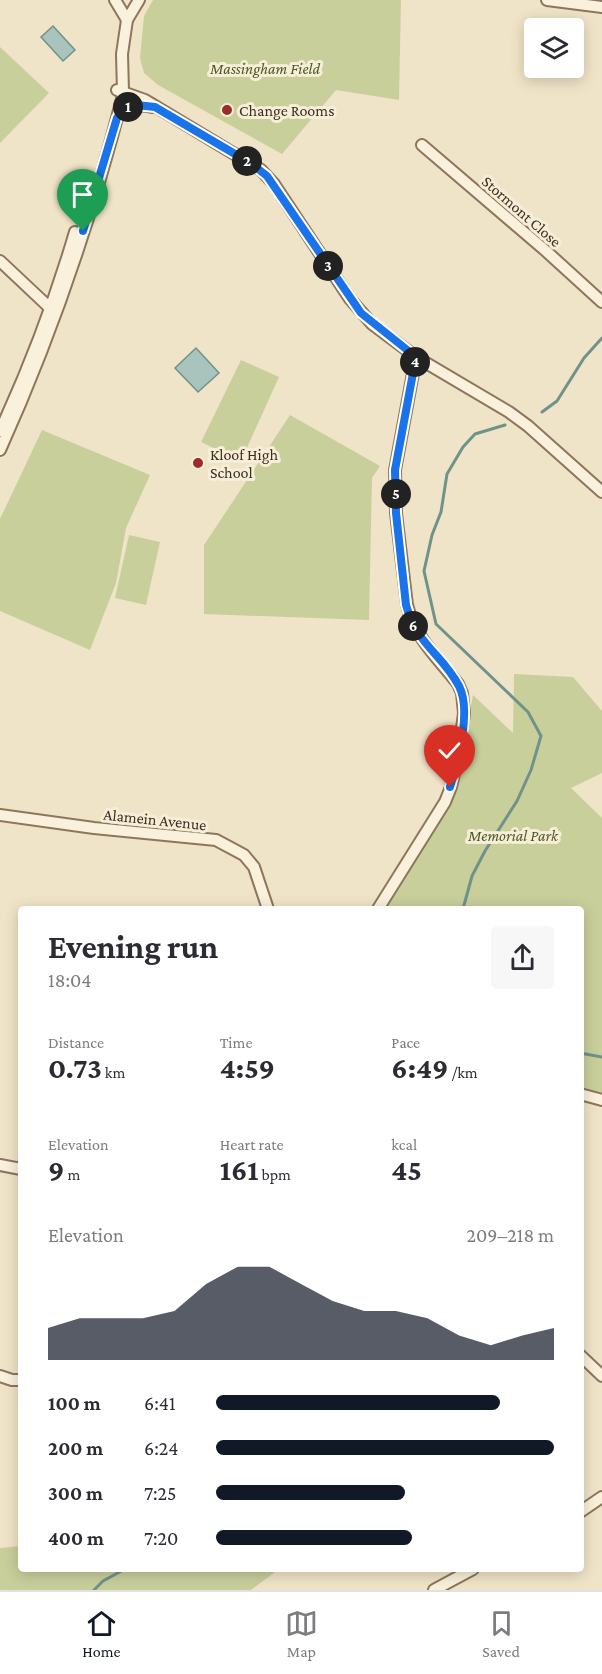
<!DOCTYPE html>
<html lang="en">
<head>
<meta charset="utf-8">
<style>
  :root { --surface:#fff; --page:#f7f7f7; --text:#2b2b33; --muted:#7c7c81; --line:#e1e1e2; --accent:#111827 }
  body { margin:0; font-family:"Crimson Pro",serif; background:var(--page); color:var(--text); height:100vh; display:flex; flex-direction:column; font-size:22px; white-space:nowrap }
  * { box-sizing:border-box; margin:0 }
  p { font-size:20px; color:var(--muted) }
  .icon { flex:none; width:33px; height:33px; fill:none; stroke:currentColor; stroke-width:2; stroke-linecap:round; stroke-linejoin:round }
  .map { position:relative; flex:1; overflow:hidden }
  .panel { position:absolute; left:18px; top:906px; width:566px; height:666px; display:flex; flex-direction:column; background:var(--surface); border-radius:6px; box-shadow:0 3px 15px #0003 }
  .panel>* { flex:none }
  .tools { position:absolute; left:524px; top:18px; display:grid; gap:12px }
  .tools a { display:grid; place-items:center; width:60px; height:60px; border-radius:6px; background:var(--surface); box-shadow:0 3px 15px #0003; font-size:30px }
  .pin { position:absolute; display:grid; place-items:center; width:51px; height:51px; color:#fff; margin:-62px -26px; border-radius:50% 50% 50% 0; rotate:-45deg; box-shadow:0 0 6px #0007 }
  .pin .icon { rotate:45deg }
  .km { position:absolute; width:30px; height:30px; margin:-15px; border-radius:50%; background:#222; color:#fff; font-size:16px; line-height:30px; text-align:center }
  .round { display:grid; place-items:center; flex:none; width:63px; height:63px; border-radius:6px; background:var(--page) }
  .headline { display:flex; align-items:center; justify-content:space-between; height:102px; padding:0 30px }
  h1 { font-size:33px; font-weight:700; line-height:45px }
  .stats { display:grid; grid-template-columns:repeat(3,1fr); gap:9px; height:102px; padding:6px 30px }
  .stats div { display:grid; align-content:center }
  .stats b { font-size:30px; font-weight:700 }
  .stats small { font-size:16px; font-weight:400 }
  .stats p { font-size:16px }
  .chart { height:168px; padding:12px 30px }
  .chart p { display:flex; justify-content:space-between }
  .chart svg { width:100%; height:108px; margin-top:6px; fill:var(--accent); opacity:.7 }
  ul { padding:0 30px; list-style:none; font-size:20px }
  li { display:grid; grid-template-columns:96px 72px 1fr; align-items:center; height:45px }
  li i { height:15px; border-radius:8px; background:var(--accent) }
  .tabs { display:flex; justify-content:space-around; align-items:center; height:84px; border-top:2px solid var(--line); background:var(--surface); font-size:16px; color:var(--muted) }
  .tabs a { display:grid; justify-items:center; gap:3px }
  .tabs .on { color:var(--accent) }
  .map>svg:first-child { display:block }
  .green { fill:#c9cf9b }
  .water { fill:#a9c4bc; stroke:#6f938a; stroke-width:1.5 }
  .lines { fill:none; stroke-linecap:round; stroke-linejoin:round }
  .stream { stroke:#6f938a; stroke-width:3 }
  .street-casing { stroke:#8d765c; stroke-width:14 }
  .street { stroke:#faf1dc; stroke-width:10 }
  .route-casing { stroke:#fff; stroke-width:12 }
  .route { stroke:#1a73e8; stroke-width:8 }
  .poi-dot { fill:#9e2a2b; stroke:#f7eed8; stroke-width:2 }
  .labels { text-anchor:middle; stroke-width:6; stroke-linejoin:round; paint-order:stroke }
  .park-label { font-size:16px; font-style:italic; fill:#4d5a26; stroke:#f7eed8 }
  .poi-label { font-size:16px; fill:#3d2e20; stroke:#f7eed8; text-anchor:start }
  .street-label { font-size:16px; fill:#3d2e20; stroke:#f7eed8 }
</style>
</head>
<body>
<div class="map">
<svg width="602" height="1590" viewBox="0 0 602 1590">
  <rect width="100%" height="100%" fill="#f0e4c8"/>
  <!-- green -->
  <g class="green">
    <polygon points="153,0 401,0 399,100 336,90 282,154 158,85 144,73 140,58 144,16"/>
    <polygon points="0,47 49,93 0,143"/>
    <polygon points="241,360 279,377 241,461 201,442"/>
    <polygon points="290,415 380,466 372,478 369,620 204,614 204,545"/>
    <polygon points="42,430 150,475 126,528 116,583 90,650 0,611 0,519"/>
    <polygon points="129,535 160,542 146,605 115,598"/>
    <polygon points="514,674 573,677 602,711 602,773 571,788 602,818 602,1094 581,1089 580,909 381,909 456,789 473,695 513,733"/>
    <polygon points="21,1546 21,1569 279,1569 251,1590 0,1590 0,1548"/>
  </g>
  <!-- water -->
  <g class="water">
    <polygon points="53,26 75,50 63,61 41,37"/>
    <polygon points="196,348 219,373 198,392 175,368"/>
  </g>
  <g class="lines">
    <!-- stream -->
    <g class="stream">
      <polyline points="542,412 557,401 584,358 602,338"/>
      <polyline points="463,909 472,876 485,851 517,801 531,770 541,736 528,712 436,624 424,571 432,535 441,512 447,474 463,447 475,434 505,425"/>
      <polyline points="580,1053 602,1057"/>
      <polyline points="94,1590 103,1581 125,1569"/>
    </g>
    <!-- street casing -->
    <g class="street-casing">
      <g id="street">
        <polyline points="115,0 127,20"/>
        <polyline points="547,0 602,7"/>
        <polyline points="117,90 145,100 261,170 274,184 350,299 372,324 416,357 509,412 528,426 602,492"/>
        <path d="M118,117C126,105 138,104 152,107"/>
        <polyline points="422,145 546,251 602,302"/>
        <polyline points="0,261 50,308"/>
        <path d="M0,431C30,366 55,300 75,232"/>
        <path d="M0,450C51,337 91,220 122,99L123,92L122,54L127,20L139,0"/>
        <polyline points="0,815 94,828 216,840 244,855 254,867 268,909"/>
        <path d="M378,909L445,802L451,787L459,752L464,713L462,693L458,684C438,658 415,638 407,605L396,513L395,470L416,357"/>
        <polyline points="580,1094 602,1100"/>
        <polyline points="0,1165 21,1169"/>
        <polyline points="580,1355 602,1376"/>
        <polyline points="0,1376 12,1380 21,1380"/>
        <polyline points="580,1512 602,1497"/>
        <polyline points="434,1590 473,1569"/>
      </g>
    </g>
    <!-- street -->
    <use href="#street" class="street"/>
  </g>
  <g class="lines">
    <!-- route casing -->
    <g class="route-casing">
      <path id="route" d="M83,231L117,118L122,111L136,105L155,107L252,164L267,176L361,313L416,357L395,470L396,513L406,605C417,645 442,654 459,686C472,711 458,761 450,787"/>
    </g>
    <!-- route -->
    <use href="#route" class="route"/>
  </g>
  <!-- markers -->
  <g class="poi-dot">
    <circle cx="227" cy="110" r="6"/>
    <circle cx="198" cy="463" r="6"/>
  </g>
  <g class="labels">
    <!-- park labels -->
    <g class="park-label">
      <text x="265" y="74">Massingham Field</text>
      <text x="513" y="841">Memorial Park</text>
    </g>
    <!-- poi labels -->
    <g class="poi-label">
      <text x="239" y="116">Change Rooms</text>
      <text x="210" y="460">Kloof High<tspan x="210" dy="18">School</tspan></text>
    </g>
    <!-- street labels -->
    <g class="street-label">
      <text transform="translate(522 211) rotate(41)" y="6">Stormont Close</text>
      <text transform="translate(155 819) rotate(6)" y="6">Alamein Avenue</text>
    </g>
  </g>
</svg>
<div class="tools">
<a><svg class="icon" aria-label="layers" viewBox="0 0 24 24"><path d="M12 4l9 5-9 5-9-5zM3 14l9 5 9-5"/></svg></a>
</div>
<div class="pin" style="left:83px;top:231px;background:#1e9e55"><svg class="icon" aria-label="arrive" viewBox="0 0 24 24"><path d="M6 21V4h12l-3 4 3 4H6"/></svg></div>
<div class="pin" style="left:450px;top:787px;background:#d93025"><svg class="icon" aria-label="check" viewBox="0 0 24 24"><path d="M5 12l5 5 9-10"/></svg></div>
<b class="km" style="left:128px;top:107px">1</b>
<b class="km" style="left:247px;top:161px">2</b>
<b class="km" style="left:328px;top:266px">3</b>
<b class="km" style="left:415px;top:362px">4</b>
<b class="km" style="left:396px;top:494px">5</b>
<b class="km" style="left:413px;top:626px">6</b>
<section class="panel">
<div class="headline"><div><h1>Evening run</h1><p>18:04</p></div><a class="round"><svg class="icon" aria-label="share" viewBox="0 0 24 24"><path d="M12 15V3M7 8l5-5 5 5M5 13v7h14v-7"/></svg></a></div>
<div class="stats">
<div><p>Distance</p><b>0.73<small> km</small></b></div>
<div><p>Time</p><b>4:59</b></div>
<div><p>Pace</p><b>6:49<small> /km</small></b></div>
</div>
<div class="stats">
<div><p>Elevation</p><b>9<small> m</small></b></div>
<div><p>Heart rate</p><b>161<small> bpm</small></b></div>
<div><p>kcal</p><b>45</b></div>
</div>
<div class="chart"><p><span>Elevation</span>209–218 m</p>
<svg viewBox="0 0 160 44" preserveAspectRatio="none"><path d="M0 44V31L10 27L20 27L30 27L40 24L50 13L60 6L70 6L80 13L90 20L100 24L110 24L120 27L130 34L140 38L150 34L160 31V44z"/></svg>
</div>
<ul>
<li><b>100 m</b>6:41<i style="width:84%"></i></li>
<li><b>200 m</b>6:24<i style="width:100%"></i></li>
<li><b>300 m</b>7:25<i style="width:56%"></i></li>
<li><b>400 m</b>7:20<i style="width:58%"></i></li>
</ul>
</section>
</div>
<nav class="tabs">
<a class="on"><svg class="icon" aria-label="home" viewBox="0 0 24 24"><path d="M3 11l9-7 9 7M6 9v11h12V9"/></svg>Home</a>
<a><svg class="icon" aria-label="map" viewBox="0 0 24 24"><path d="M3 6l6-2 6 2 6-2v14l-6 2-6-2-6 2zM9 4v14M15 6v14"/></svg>Map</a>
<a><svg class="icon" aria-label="saved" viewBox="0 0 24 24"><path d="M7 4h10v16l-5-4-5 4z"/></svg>Saved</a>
</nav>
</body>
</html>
